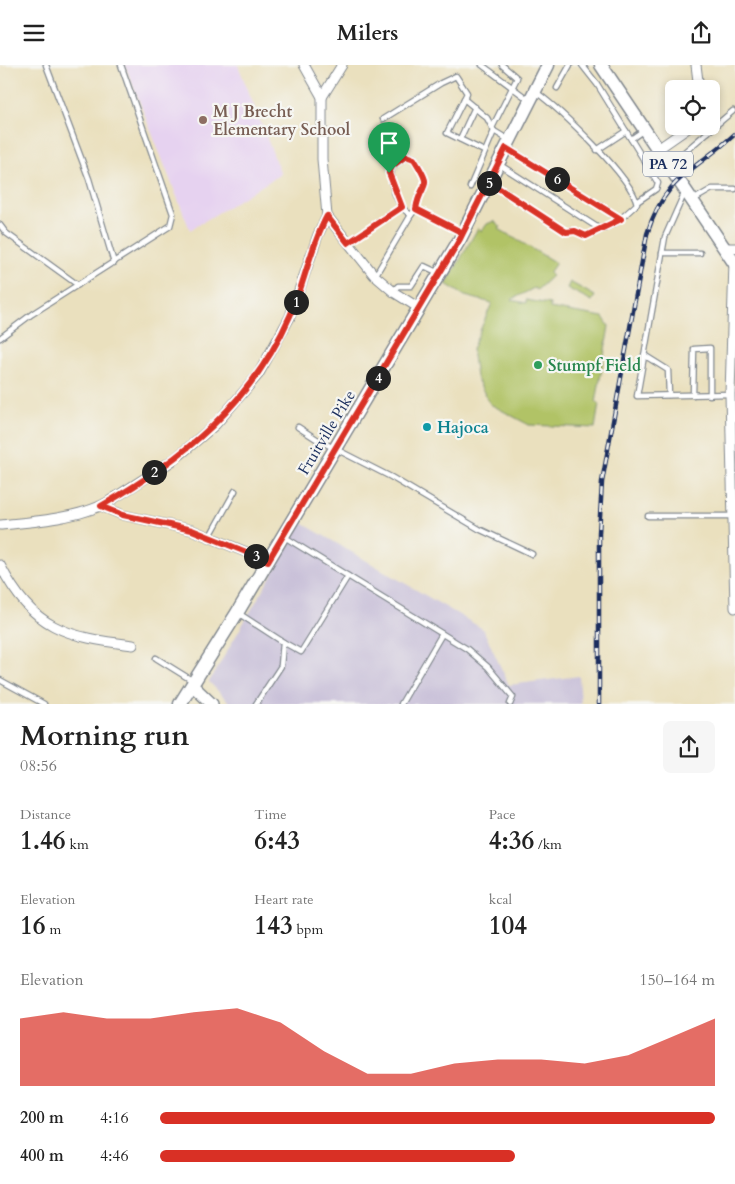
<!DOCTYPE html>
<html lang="en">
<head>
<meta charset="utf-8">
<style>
  :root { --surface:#fff; --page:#f6f6f6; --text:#222; --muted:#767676; --accent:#d93025 }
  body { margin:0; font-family:Cardo,serif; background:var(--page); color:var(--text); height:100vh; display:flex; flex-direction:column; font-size:19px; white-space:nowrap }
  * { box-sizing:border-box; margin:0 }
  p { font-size:16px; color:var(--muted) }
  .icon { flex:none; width:28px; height:28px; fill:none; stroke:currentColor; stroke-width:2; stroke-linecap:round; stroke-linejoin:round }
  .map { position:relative; height:639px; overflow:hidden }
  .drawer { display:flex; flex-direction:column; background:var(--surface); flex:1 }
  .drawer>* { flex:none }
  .tools { position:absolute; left:665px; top:15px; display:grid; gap:10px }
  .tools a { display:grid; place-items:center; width:55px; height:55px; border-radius:8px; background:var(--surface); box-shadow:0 2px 8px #0003; font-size:25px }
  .pin { position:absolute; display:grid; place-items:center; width:42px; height:42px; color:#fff; margin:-51px -21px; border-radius:50% 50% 50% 0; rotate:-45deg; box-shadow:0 0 5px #0007 }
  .pin .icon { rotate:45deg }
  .km { position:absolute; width:25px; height:25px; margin:-12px; border-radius:50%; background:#222; color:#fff; font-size:14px; line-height:25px; text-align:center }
  .round { display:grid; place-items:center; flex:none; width:52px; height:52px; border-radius:8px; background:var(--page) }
  .summary { display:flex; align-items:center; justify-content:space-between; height:85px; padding:0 20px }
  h1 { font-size:28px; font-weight:700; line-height:38px }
  .metrics { display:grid; grid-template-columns:repeat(3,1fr); gap:8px; height:85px; padding:5px 20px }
  .metrics div { display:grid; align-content:center }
  .metrics b { font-size:25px; font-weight:700 }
  .metrics small { font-size:14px; font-weight:400 }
  .metrics p { font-size:14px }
  .chart { height:140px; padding:10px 20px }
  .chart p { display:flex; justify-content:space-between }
  .chart svg { width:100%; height:90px; margin-top:5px; fill:var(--accent); opacity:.7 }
  ul { padding:0 20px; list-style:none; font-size:16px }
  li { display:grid; grid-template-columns:80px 60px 1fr; align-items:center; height:38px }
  li i { height:12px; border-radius:6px; background:var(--accent) }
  header { display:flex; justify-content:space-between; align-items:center; height:65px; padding:0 20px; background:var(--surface); font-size:22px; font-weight:700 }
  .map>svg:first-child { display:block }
  .built { fill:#e6d2f0 }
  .industrial { fill:#c8bfd8 }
  .green { fill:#b1c366; stroke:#667962 }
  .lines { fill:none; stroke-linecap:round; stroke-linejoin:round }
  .service-casing { stroke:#82888e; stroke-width:7 }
  .minor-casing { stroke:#82888e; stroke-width:11 }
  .secondary-casing { stroke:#82888e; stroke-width:14 }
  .primary-casing { stroke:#82888e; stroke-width:15 }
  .service { stroke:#fff; stroke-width:4.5 }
  .minor { stroke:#fff; stroke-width:9 }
  .secondary { stroke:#fff; stroke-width:11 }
  .primary { stroke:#fff; stroke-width:12 }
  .rail-casing { stroke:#1b2f5e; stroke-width:4.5 }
  .rail { stroke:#f6f6f2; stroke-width:2.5; stroke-dasharray:8; stroke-linecap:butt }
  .route-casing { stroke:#fff; stroke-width:10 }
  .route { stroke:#d93025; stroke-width:6 }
  .education-dot { fill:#8d6e63; stroke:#f6f6f2; stroke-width:2 }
  .leisure-dot { fill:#2e9e5b; stroke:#f6f6f2; stroke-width:2 }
  .culture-dot { fill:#0f9aa8; stroke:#f6f6f2; stroke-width:2 }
  .labels { text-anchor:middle; stroke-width:4.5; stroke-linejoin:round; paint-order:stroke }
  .shield { fill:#f6f6f2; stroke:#5d6b8a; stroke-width:1 }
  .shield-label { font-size:15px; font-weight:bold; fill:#1b2f5e }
  .education-label { font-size:16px; font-weight:bold; fill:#785e54; stroke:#f6f6f2; text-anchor:start }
  .leisure-label { font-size:16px; font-weight:bold; fill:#27864d; stroke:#f6f6f2; text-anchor:start }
  .culture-label { font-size:16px; font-weight:bold; fill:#0d838f; stroke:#f6f6f2; text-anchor:start }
  .street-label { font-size:16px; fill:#1b2f5e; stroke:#f6f6f2 }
</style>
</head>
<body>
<header><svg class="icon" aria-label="menu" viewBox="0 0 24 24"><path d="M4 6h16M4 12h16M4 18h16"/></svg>Milers<svg class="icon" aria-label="share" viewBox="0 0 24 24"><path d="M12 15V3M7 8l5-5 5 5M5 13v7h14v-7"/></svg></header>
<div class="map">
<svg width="735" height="639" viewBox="0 0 735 639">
  <rect width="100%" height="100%" fill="#f6f6f2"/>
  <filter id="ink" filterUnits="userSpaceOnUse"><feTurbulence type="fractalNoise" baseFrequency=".02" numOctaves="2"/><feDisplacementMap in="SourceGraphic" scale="10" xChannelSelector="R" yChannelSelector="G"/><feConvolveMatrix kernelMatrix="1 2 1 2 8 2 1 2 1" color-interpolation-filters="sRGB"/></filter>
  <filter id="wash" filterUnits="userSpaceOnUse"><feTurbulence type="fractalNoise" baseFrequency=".0096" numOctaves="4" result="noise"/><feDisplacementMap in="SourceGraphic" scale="20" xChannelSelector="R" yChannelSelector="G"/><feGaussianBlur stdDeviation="1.12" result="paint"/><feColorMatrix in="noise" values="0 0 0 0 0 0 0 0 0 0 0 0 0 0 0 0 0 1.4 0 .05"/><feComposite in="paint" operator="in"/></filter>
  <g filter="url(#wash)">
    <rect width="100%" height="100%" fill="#eae0be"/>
    <!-- built -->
    <polygon class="built" points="125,0 238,0 281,109 190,165"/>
    <!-- industrial -->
    <polygon class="industrial" points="302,458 483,564 509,620 579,611 581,639 231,639 209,617"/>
    <!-- green -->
    <g class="green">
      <polygon points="494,156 501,162 499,164 556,198 549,208 552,211 537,225 534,223 511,235 526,238 526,235 550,239 550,243 603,252 609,261 596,338 599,339 595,363 529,360 490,339 476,312 472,284 492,238 465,231 446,219 478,163 482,166 487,159"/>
      <polygon points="570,217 595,231 592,236 567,223"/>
    </g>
  </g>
  <g filter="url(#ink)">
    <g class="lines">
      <!-- service casing -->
      <g class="service-casing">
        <g id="service">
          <polyline points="46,0 89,114 114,198"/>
          <polyline points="482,0 529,35"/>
          <polyline points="582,0 597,19 658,118 656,124 637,137"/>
          <polyline points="557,23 570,0"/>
          <polyline points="464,34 487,53 494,66 470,122"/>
          <polyline points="383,54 441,18 456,11 467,28 447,68 484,86"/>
          <polyline points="493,61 517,13 502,0"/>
          <polyline points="494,66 509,75"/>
          <polyline points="708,67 733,46"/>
          <polyline points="460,74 475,42"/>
          <polyline points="631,74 644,65"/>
          <polyline points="507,83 621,154"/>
          <polyline points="597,85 626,66"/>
          <polyline points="682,89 708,67 703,61"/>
          <polyline points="500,100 600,164"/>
          <polyline points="652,109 666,100"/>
          <path d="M490,118L561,164L566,167L575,166L586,171L617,157L637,139C632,112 559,44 536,27"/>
          <polyline points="684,129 665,172 637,331 730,329"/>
          <polyline points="693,135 712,124 735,124"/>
          <path d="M416,144L411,150C397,142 388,116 392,101L406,91L414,93C435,127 421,114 416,144L462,167"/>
          <polyline points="0,160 6,168 78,220"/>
          <polyline points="348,178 402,142"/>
          <polyline points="662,188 700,188"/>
          <polyline points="375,211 411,150"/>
          <polyline points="393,226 398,221 411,221 424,201 439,208"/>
          <polyline points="0,273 32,249 170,161 173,149 121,0"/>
          <polyline points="644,290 668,305 669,330"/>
          <polyline points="693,330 694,284 710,283 710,330"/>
          <polyline points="298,362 318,375 391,412 479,464 532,489"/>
          <polyline points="648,451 734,451"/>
          <polyline points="210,471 235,426"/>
          <polyline points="348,511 467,584 488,602 513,632 510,639"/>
          <polyline points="238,548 283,577 281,601 256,639"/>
          <polyline points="283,577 301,587 348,511 283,471"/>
          <polyline points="156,593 193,616"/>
          <polyline points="0,615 44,639"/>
          <polyline points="401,639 442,569"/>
        </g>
      </g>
      <!-- minor casing -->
      <g class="minor-casing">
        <g id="minor">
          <polyline points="696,0 699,24"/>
          <polyline points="322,32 342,0"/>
          <polyline points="658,84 691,61"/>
          <polyline points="327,151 374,210 395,228 419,243"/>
          <polyline points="725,183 735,183"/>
          <polyline points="734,197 730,329 735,543"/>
          <polyline points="101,441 123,450 192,465 268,496"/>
          <path d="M0,460C32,457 80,453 108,437L175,394L216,359L258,310L290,252L318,170L327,151L322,94V32L304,0"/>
          <path d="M0,500C33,564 66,572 133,580"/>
        </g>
      </g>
      <!-- secondary casing -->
      <g class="secondary-casing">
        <polyline id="secondary" points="192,620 212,639"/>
      </g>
      <!-- primary casing -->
      <g class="primary-casing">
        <g id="primary">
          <polyline points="601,0 735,199"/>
          <polyline points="180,639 237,548 460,174 548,0"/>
        </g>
      </g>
      <!-- service -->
      <use href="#service" class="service"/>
      <!-- minor -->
      <use href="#minor" class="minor"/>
      <!-- secondary -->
      <use href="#secondary" class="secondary"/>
      <!-- primary -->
      <use href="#primary" class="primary"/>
      <!-- rail casing -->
      <g class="rail-casing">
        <path id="rail" d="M599,639V468L602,417L647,169C665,111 695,106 735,69"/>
      </g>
      <!-- rail -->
      <use href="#rail" class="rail"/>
    </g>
  </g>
  <g class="lines" filter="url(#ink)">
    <!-- route casing -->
    <g class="route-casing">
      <path id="route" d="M389,108L402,142L348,178L327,151C310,182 305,218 290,251C252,338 182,395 101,441L123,450L192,465L268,496L460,174C469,155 479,136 489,117L566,167L575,166L586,171L621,154L506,83L463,168L416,144C421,114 435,127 414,94L406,91L392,101L389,108"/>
    </g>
    <!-- route -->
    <use href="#route" class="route"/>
  </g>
  <!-- markers -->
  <circle class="education-dot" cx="203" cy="55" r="5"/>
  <circle class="leisure-dot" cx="538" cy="300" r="5"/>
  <circle class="culture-dot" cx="427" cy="362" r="5"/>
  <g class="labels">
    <!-- shield labels -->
    <rect class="shield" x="643" y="86.5" width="50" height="25" rx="4"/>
    <g class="shield-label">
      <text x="668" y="104">PA 72</text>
    </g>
    <!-- education labels -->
    <g class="education-label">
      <text x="213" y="52">M J Brecht<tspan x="213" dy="18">Elementary School</tspan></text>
    </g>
    <!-- leisure labels -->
    <g class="leisure-label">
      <text x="548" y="306">Stumpf Field</text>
    </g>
    <!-- culture labels -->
    <g class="culture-label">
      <text x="437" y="368">Hajoca</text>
    </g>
    <!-- street labels -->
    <g class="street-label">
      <text transform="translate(326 367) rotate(-59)" y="6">Fruitville Pike</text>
    </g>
  </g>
</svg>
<div class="tools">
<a><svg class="icon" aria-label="locate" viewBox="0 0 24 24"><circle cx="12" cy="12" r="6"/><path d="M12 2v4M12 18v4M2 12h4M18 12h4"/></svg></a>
</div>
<div class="pin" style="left:389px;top:108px;background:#1e9e55"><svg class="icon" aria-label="arrive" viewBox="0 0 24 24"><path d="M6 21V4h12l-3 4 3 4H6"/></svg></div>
<b class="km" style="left:296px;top:237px">1</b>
<b class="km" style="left:154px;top:407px">2</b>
<b class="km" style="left:256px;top:491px">3</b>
<b class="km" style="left:378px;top:313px">4</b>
<b class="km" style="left:489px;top:118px">5</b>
<b class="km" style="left:557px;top:114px">6</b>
</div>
<section class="drawer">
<div class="summary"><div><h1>Morning run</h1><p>08:56</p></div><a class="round"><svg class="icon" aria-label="share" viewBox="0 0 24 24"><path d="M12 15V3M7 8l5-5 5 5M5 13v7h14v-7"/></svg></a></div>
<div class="metrics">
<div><p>Distance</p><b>1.46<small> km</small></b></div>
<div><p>Time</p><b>6:43</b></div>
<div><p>Pace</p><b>4:36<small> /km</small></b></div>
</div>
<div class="metrics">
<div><p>Elevation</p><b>16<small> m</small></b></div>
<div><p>Heart rate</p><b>143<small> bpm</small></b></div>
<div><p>kcal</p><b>104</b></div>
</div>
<div class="chart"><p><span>Elevation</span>150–164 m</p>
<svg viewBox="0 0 160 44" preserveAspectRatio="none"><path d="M0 44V11L10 8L20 11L30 11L40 8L50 6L60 13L70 27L80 38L90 38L100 33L110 31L120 31L130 33L140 29L150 20L160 11V44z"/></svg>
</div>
<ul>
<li><b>200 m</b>4:16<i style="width:100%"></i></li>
<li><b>400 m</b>4:46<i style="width:64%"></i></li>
</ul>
</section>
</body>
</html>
